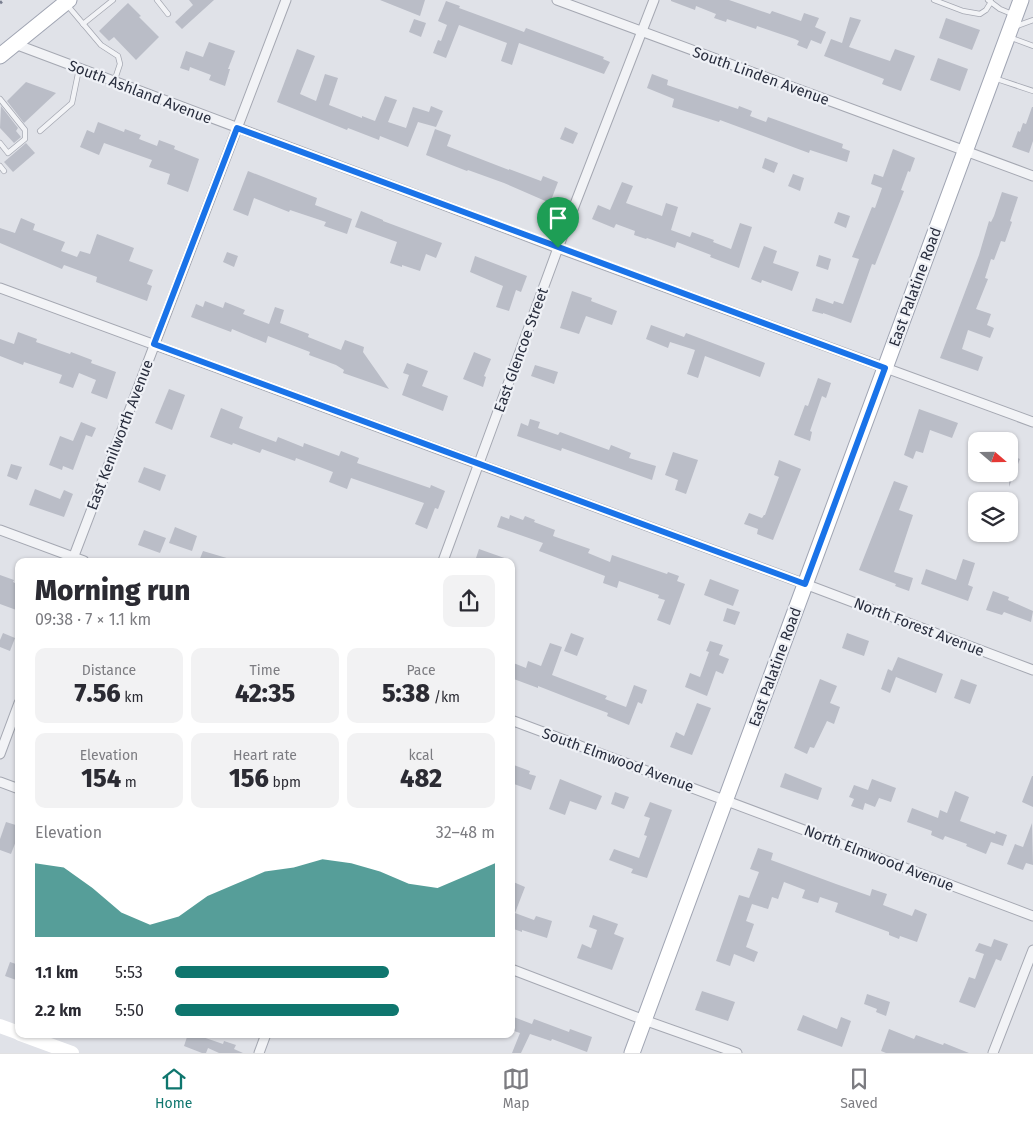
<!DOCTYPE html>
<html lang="en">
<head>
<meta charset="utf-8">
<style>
  :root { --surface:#fff; --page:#f2f2f3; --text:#2b2b33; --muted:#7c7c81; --line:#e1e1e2; --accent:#0f766e }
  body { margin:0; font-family:"Fira Sans",sans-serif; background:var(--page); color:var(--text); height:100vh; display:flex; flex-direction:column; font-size:19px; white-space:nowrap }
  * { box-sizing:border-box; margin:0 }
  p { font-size:16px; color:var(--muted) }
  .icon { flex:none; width:28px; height:28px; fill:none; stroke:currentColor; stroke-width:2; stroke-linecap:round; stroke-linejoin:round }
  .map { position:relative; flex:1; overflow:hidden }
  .drawer { position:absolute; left:15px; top:558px; width:500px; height:480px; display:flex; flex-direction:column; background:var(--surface); border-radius:10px; box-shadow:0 1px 4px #0004 }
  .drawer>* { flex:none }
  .needle { width:32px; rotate:110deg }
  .tools { position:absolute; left:968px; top:432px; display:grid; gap:10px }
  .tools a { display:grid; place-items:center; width:50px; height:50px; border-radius:10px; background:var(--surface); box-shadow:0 1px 4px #0004; font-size:25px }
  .pin { position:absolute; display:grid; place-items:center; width:42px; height:42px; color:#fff; margin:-51px -21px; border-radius:50% 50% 50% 0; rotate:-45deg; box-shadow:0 0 5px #0007 }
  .pin .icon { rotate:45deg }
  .round { display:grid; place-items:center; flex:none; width:52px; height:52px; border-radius:10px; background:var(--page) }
  .overview { display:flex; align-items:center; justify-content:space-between; height:85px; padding:0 20px }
  h1 { font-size:28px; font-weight:800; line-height:38px }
  .metrics { display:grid; grid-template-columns:repeat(3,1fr); gap:8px; height:85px; padding:5px 20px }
  .metrics div { display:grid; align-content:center; border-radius:10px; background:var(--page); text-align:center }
  .metrics b { font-size:25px; font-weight:800 }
  .metrics small { font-size:14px; font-weight:400 }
  .metrics p { font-size:14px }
  .chart { height:140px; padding:10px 20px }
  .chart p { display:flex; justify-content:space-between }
  .chart svg { width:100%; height:90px; margin-top:5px; fill:var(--accent); opacity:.7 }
  ul { padding:0 20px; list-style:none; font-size:16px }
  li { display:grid; grid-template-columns:80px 60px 1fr; align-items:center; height:38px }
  li i { height:12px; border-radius:6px; background:var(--accent) }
  .tabs { display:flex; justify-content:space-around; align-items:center; height:70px; border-top:1px solid var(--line); background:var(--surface); font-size:14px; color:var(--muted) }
  .tabs a { display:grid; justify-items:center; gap:2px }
  .tabs .current { color:var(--accent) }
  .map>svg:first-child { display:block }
  .building { fill:#babdc7 }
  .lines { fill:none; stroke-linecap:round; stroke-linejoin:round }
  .lane-casing { stroke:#a5a8b2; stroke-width:6 }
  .street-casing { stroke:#a5a8b2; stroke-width:11 }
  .primary-casing { stroke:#a0a5b3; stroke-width:17 }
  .lane { stroke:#f2f3f6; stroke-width:4.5 }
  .street { stroke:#f2f3f6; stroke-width:9 }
  .secondary { stroke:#fff; stroke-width:14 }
  .primary { stroke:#fff; stroke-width:15 }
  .rail { stroke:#7a7f90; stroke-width:3; stroke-dasharray:2.5 5; stroke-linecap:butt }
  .route-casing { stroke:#fff; stroke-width:10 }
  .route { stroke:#1a73e8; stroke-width:6 }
  .labels { text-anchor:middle; stroke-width:4.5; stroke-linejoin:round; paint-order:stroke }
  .street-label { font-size:15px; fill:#292e3e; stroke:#eff1f6 }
</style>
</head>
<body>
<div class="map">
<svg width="1033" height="1053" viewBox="0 0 1033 1053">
  <rect width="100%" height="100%" fill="#e0e2e8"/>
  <!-- building -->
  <g class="building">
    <polygon points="189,0 214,0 182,29 175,22 193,5"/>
    <polygon points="380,0 425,0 420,16"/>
    <polygon points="671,0 729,0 770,14 772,11 801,21 804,13 819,18 815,27 826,32 821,44 811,40 807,49 797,45 799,41 795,39 757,26 756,29 727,19 726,22 714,18 716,14 696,6 695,10 671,1"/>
    <polygon points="446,1 460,6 459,8 524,32 526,28 604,57 603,59 610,62 604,74 519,43 512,65 501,61 507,43 459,25 446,58 433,53 438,40 441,41 447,25 438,21"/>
    <polygon points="128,3 141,16 139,17 159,37 136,60 114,37 109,41 99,31"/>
    <polygon points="850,17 861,20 849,47 890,61 895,49 915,56 901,91 882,84 884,79 824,56 831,39 842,43"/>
    <polygon points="946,18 980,30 972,50 939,38"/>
    <polygon points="414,19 426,23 421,37 409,32"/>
    <polygon points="209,42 235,51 228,69 230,69 225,86 209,80 211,75 190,67 189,71 180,68 186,51 203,57"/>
    <polygon points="297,49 315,56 300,94 316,101 325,74 338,78 329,105 362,118 362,116 375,121 385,96 397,100 388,122 406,128 413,107 429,112 431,106 443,111 436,127 418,122 408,147 380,136 379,140 348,128 347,130 277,102"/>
    <polygon points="938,58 968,69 960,91 930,80"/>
    <polygon points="652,74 668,80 667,85 738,109 739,106 752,111 750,116 766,122 768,117 843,144 842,148 850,151 847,162 810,150 809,153 720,120 719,122 672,107 674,99 647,88"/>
    <polygon points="26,82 56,93 24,123 7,101"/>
    <polygon points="1,106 18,128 16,131 21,137 14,143 0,128"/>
    <polygon points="1032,107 1033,107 1033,141 1029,153 1012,147 1018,131 1020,132 1023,123 1026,124"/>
    <polygon points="98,122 124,132 125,129 141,135 139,139 157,146 159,140 175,146 174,149 199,159 188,192 167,184 170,174 149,167 152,160 104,143 99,155 80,147 87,130 94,133"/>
    <polygon points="565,127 578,133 573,144 560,139"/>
    <polygon points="435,129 451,135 447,146 509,170 509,169 541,181 543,176 558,182 550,203 504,183 468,170 467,171 426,155"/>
    <polygon points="26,143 35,153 13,172 4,162"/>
    <polygon points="893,149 915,158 910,172 908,171 901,190 904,191 897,209 875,265 872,264 851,323 823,313 823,314 812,311 816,298 833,304 834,301 843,304 859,259 852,257 872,207 875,208 882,188 871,184 874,174 883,177"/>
    <polygon points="765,158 778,163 774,173 762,168"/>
    <polygon points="248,171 317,198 315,205 352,219 347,234 324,226 326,222 290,210 289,212 254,198 248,216 233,210"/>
    <polygon points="793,174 804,178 800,191 788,186"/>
    <polygon points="622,182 633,186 626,203 662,216 666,203 678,207 671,230 690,237 692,232 714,240 713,242 731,249 740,223 752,227 739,268 710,257 711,255 677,242 675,248 647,238 646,239 634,235 635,231 616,224 614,228 592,219 598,205 610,210"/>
    <polygon points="1002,192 1018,197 1010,221 1012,222 1005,242 1001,241 994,260 991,259 985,278 988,279 976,309 991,314 987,325 994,328 990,338 968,330 962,349 983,357 978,371 940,358 979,255 989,221 991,222 994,216"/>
    <polygon points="361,211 383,220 383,221 442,243 436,258 426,254 420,271 402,265 402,267 390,263 397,242 355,227"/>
    <polygon points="838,212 850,216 846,228 834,223"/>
    <polygon points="21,218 35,224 33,230 65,242 61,251 77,257 80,251 90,254 97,234 134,248 129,261 153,270 147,284 152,286 147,301 96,282 97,277 64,265 62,269 0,243 0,228 15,233"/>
    <polygon points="764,246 777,251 773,263 799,272 792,291 762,280 761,283 751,279"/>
    <polygon points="227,252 238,256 234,267 223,262"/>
    <polygon points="819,255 831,259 828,270 816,266"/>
    <polygon points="475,256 527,276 521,292 516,290 509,311 496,307 503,286 470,272"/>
    <polygon points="572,291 592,298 591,301 617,311 612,325 586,316 579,334 560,328"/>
    <polygon points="205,301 223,308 225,302 245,310 243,314 269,324 275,307 284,310 280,323 309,334 308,337 341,350 345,340 364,347 363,352 389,389 343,373 344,370 336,365 309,355 310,352 268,336 266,343 232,329 231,332 191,317 196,304 203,307"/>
    <polygon points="651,325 684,337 686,333 765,363 760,377 705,356 698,378 687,374 695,350 670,342 668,348 646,339"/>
    <polygon points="18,332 37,339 36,342 70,354 71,352 92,360 91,363 116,372 107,399 91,393 96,380 79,373 73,388 59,383 62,375 24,362 23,365 0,356 0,339 14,344"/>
    <polygon points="474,352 491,359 484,376 486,377 483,387 463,379"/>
    <polygon points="407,363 428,371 422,386 448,396 443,411 402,395 409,375 403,373"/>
    <polygon points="535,365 558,372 554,384 531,376"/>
    <polygon points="818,378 831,383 826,398 822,396 810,431 812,432 810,441 794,435 805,405 808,406"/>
    <polygon points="169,389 185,395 172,430 155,423"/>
    <polygon points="221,408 243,417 239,428 276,442 278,437 303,447 304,443 339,456 341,451 359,458 357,463 430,488 431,485 445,491 438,509 435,508 427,529 415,524 424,503 351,478 347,489 329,482 333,472 296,458 295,461 262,449 260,453 233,443 232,445 210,437"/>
    <polygon points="919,409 958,423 952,438 930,430 923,453 916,451 913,459 904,455"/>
    <polygon points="530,419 540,422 538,428 558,435 560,432 609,450 611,445 631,453 629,458 656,466 652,480 562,448 561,451 517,436 521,423 528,426"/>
    <polygon points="81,422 96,428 92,437 86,435 73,470 63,466 62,470 49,465 60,436 73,441"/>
    <polygon points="673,452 698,460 686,494 675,490 678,480 665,475"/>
    <polygon points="1009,454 1020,459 1009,487"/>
    <polygon points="779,460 801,469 773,540 757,534 758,529 744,524 749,513 762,518 764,515 765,515 779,477 774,475"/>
    <polygon points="11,464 22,467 17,480 7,476"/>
    <polygon points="144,467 166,475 160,491 138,482"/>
    <polygon points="894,481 908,486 899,510 913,515 894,572 913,578 909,591 895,586 896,584 859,570"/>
    <polygon points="35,489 60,499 64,490 73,494 64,517 29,505"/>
    <polygon points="510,515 523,520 525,516 535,520 534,522 555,530 553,536 590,549 588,553 610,562 612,555 667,574 668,572 679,576 677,581 685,584 670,625 657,620 665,600 658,598 659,595 619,581 617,588 603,583 605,576 539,551 543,543 497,527 501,516 509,519"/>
    <polygon points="175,527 197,536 192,551 169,543"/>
    <polygon points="144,530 166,538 160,553 138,545"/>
    <polygon points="479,549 510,560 510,561 475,561"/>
    <polygon points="203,551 230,559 229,561 199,561"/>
    <polygon points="963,559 975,563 968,585 973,587 968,601 921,584 926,569 956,580"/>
    <polygon points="0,575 14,580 13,582 19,585 19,611 0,604"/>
    <polygon points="710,579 739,590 733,606 704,595"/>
    <polygon points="993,591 1009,597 1008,600 1033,611 1031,622 1004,612 1002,615 986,610"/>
    <polygon points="727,608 740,612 735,625 723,621"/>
    <polygon points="3,633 15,638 10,651 0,647 0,640"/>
    <polygon points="571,633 584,638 577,656 564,651"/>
    <polygon points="847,633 869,641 864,656 842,648"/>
    <polygon points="710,641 723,645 719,655 729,659 723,674 716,671 707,696 685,687 690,673 700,677 709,652 706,651"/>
    <polygon points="550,643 562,647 552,675 607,696 605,699 626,707 634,685 647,690 642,704 638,702 629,725 607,716 608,713 579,702 538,686 538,688 511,678 511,662 526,668 528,661 541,666"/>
    <polygon points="898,657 943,674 936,693 896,677 890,693 881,689 888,669 892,671"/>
    <polygon points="820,679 837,686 830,703 840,707 834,724 827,721 814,748 810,747 807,754 794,748"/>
    <polygon points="961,679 977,685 970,704 954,698"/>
    <polygon points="697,703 711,708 692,755 670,747 676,732 684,736"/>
    <polygon points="511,764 530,771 529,774 536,776 531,790 511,783"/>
    <polygon points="785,773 822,788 818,800 780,787"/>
    <polygon points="1032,776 1033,776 1033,807 1022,802"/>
    <polygon points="560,779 602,796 596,810 570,801 565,815 549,809"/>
    <polygon points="872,779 896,788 891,802 879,798 875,807 865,803 863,810 851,806 854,799 849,797 854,785 868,790"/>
    <polygon points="955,791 969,797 960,821 995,834 996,831 1007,835 1003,846 991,842 986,854 966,846 967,844 945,836 943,840 931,835 932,831 907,822 912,808 938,818 940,810 947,813"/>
    <polygon points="615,792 629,797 624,809 611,804"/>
    <polygon points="650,802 672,810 647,878 631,873 633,869 609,860 614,849 639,858 647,836 644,835 650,818 644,816"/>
    <polygon points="6,822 19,826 19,833 11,854 0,850 0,839"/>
    <polygon points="1032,823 1033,865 1026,863 1023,870 1007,864 1015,844 1023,847"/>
    <polygon points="758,848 773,853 771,860 836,884 870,896 872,889 887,894 883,905 912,916 915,909 927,914 917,942 900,936 899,939 889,935 889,932 835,912 838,903 820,897 818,903 802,898 805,890 784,882 778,899 772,897 768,909 752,904 746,921 754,924 746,947 758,952 754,962 734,954 730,966 716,961 739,895 749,898 759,872 750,869"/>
    <polygon points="511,881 525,887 515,913 534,920 536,916 552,921 547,938 522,930 522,932 511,928"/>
    <polygon points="593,915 618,924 614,934 624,938 612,970 577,958 582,944 591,948 597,930 589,927"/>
    <polygon points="994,939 1008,944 1001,961 996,959 975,1008 959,1002 969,977 975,979 984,954 975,951 979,943 991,947"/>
    <polygon points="10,962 19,965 19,981 5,976"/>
    <polygon points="702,991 735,1002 728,1021 695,1010"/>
    <polygon points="867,994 890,1002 886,1016 876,1012 877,1009 864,1004"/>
    <polygon points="803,1015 837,1029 841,1017 851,1021 842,1047 797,1030"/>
    <polygon points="511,1016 532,1024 534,1019 569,1032 570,1029 592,1037 587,1052 552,1039 551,1041 530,1034 521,1053 512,1053 520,1033 511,1030"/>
    <polygon points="889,1029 914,1039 916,1035 943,1045 944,1043 969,1053 886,1053 881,1051"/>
    <polygon points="188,1034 194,1034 223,1044 224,1041 236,1045 234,1049 243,1053 219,1053 208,1048 206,1053 202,1053 184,1046"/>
  </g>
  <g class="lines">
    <!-- lane casing -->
    <g class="lane-casing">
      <g id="lane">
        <polyline points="157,0 168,14"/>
        <polyline points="934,0 963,11 980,14 986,10 991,2"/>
        <polyline points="988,0 1000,9 1012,14"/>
        <polyline points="68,6 101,45 118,56 120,64 114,82"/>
        <polyline points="83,24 113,0"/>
        <polyline points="1014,27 1033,20"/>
        <polyline points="1009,37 1033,46"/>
        <polyline points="994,78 1033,91"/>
        <polyline points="0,99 25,130 25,139 8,153 0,143"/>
        <polyline points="40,131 72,103 79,69"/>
        <polyline points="0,166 4,171"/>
      </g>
    </g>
    <!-- street casing -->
    <g class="street-casing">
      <g id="street">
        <polyline points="557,0 1033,176"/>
        <polyline points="15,44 558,248 1033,422"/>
        <polyline points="0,288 805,584 1033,670"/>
        <polyline points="0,530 84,561"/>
        <polyline points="72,561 286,0"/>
        <polyline points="443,561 558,248 654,0"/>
        <polyline points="511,720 1033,916"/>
        <polyline points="0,754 19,703"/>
        <polyline points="0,782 19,789"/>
        <polyline points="511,969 644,1020 737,1053"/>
        <polyline points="259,1053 266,1034"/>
        <polyline points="993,1053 1033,950"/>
      </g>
    </g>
    <!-- primary casing -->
    <g class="primary-casing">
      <g id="primary">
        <polyline points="0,56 69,0"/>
        <polyline points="632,1053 1021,0"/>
      </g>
    </g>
    <!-- lane -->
    <use href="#lane" class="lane"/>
    <!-- street -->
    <use href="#street" class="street"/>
    <!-- secondary -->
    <g class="secondary">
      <polyline points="0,1026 19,1033"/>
      <polyline points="20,1034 72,1053"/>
    </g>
    <!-- primary -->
    <use href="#primary" class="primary"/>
    <!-- rail -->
    <polyline class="rail" points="0,3 4,0"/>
  </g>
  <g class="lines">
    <!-- route casing -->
    <g class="route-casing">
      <polygon id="route" points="237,128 885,368 805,584 154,344"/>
    </g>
    <!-- route -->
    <use href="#route" class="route"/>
  </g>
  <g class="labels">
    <!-- street labels -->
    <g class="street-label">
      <text transform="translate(761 76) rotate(20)" y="5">South Linden Avenue</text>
      <text transform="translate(140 92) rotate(21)" y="5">South Ashland Avenue</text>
      <text transform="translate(915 287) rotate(-70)" y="5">East Palatine Road</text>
      <text transform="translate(521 350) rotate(-70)" y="5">East Glencoe Street</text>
      <text transform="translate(120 435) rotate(-69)" y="5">East Kenilworth Avenue</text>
      <text transform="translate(919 627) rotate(21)" y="5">North Forest Avenue</text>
      <text transform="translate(775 667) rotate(-70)" y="5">East Palatine Road</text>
      <text transform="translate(618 760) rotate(20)" y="5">South Elmwood Avenue</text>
      <text transform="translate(879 858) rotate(21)" y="5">North Elmwood Avenue</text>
    </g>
  </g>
</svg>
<div class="tools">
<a><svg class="needle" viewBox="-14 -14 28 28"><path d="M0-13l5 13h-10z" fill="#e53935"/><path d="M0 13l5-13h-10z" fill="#7c7c81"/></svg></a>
<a><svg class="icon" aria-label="layers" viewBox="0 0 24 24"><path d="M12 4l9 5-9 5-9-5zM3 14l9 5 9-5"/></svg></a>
</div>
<div class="pin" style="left:558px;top:248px;background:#1e9e55"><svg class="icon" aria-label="arrive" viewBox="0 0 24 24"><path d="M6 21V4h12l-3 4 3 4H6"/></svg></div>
<section class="drawer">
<div class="overview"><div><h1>Morning run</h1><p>09:38 · 7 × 1.1 km</p></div><a class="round"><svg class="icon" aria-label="share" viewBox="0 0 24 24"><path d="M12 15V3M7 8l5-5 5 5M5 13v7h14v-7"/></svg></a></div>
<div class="metrics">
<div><p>Distance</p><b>7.56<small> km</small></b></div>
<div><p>Time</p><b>42:35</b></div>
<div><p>Pace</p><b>5:38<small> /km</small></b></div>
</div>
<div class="metrics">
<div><p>Elevation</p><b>154<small> m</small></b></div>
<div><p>Heart rate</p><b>156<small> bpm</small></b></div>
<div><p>kcal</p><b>482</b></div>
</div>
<div class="chart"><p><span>Elevation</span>32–48 m</p>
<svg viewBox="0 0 160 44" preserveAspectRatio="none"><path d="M0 44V8L10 10L20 20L30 32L40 38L50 34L60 24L70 18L80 12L90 10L100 6L110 8L120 12L130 18L140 20L150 14L160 8V44z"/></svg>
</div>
<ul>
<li><b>1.1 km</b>5:53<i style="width:67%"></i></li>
<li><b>2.2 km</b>5:50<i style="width:70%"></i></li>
</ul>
</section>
</div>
<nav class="tabs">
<a class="current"><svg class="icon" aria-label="home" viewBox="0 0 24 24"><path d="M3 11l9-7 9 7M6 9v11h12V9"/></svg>Home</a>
<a><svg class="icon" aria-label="map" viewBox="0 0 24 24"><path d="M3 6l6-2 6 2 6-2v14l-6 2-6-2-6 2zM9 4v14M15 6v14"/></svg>Map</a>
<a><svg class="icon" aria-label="saved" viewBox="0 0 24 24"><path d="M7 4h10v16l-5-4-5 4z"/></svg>Saved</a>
</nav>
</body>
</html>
